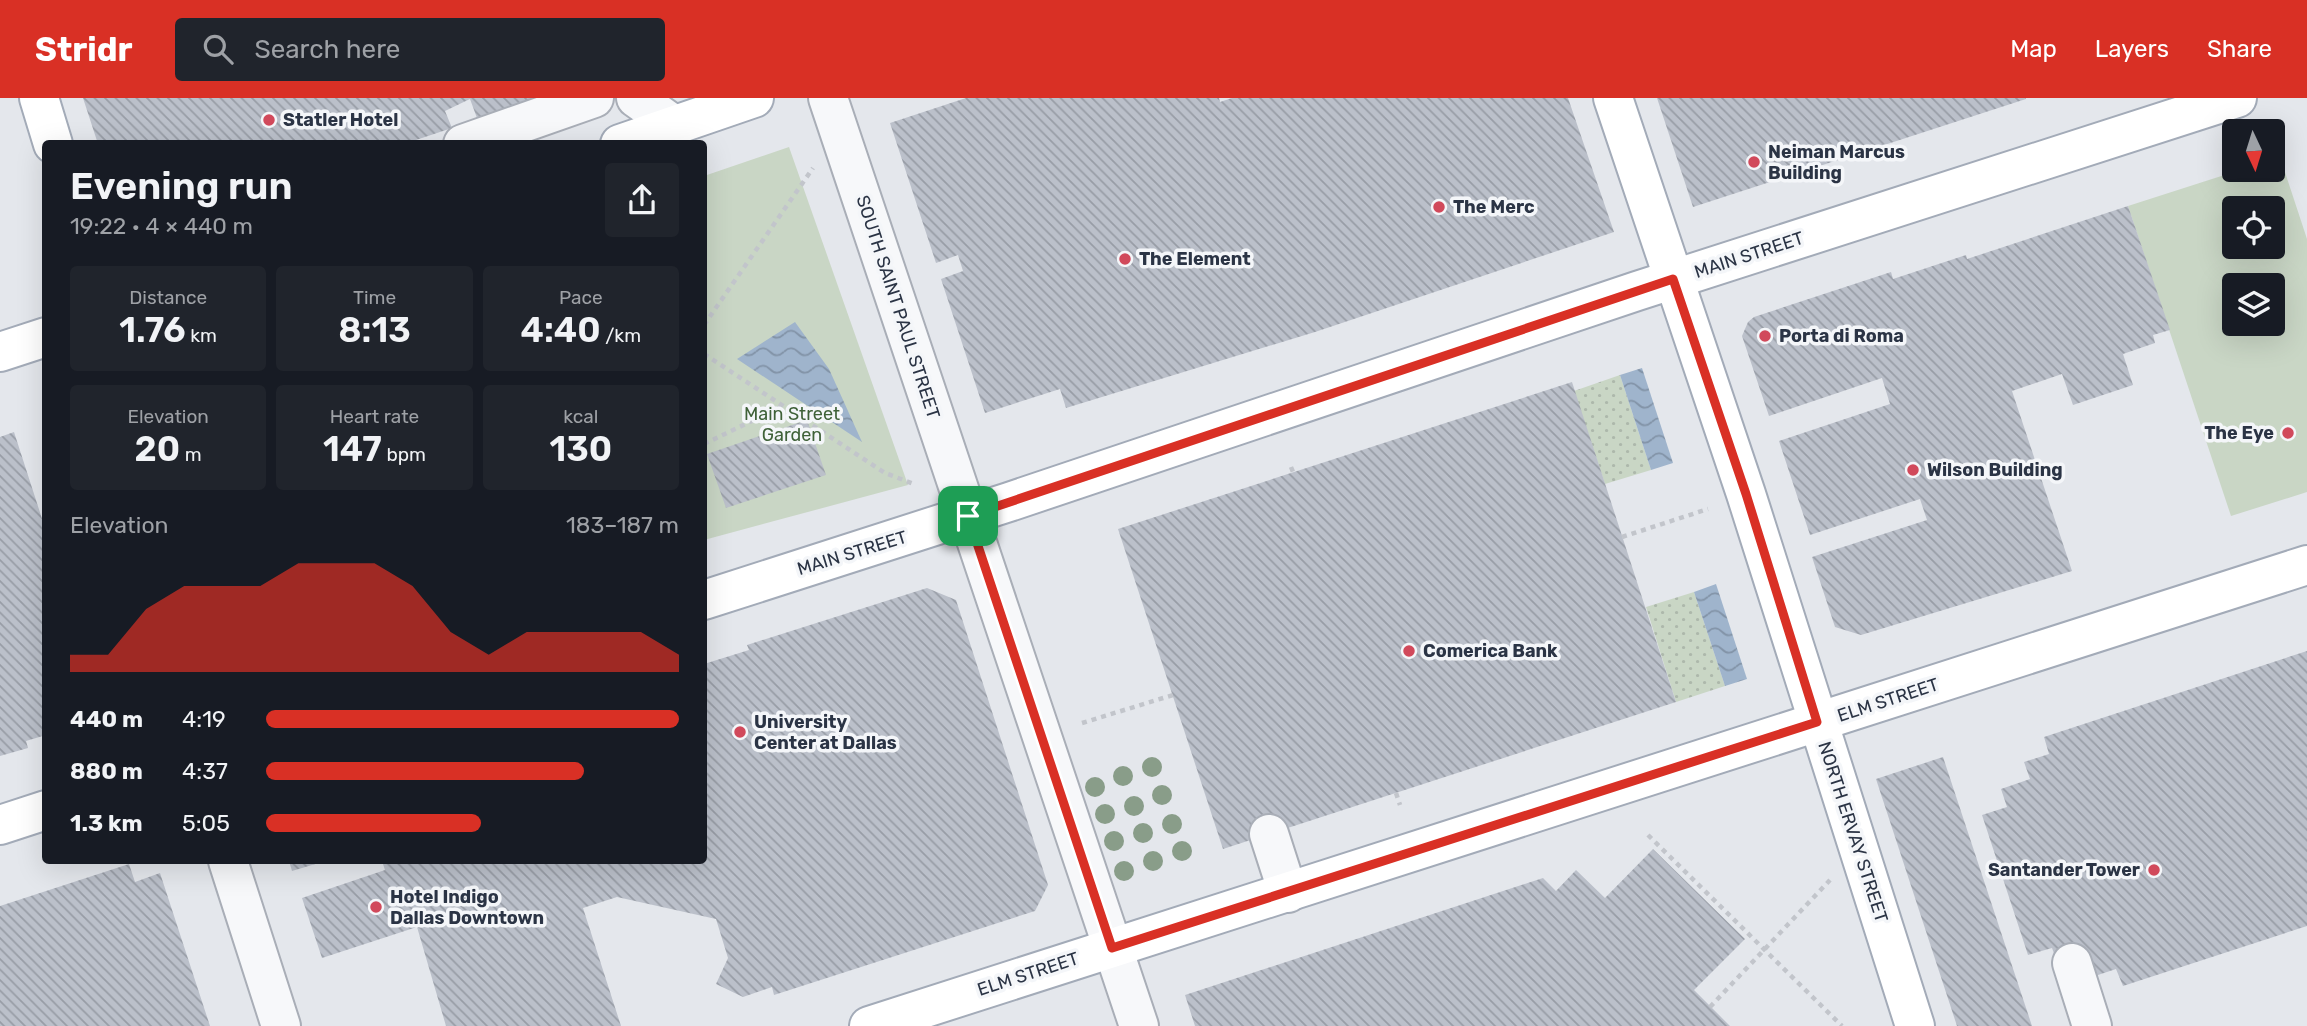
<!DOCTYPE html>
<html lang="en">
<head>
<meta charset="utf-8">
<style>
  :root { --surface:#171b24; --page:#20242c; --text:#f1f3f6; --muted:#9ea1a6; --accent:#d93025 }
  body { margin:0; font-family:Rubik,sans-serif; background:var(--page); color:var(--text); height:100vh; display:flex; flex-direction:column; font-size:26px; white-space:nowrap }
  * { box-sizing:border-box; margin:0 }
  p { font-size:23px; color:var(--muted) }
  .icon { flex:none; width:38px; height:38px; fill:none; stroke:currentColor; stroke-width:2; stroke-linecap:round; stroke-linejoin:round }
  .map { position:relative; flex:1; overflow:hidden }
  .sheet { position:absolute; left:42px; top:42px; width:665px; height:724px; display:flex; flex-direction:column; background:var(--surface); border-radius:7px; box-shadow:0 7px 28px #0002 }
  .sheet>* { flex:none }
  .needle { width:46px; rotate:176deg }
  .buttons { position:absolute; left:2222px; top:21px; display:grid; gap:14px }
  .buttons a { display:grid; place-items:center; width:63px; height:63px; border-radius:7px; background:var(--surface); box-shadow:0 7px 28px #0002; font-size:35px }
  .pin { position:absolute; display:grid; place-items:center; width:60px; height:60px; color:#fff; margin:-30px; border-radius:14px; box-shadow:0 4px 10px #0006 }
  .round { display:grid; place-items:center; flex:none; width:74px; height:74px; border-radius:7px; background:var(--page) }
  .head { display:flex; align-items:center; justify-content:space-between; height:119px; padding:0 28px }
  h1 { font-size:38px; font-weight:600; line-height:52px }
  .stats { display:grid; grid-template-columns:repeat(3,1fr); gap:10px; height:119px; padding:7px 28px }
  .stats div { display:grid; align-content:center; border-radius:7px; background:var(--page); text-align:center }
  .stats b { font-size:35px; font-weight:600 }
  .stats small { font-size:19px; font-weight:400 }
  .stats p { font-size:19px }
  .chart { height:196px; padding:14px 28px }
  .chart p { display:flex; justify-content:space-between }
  .chart svg { width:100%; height:126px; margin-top:7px; fill:var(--accent); opacity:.7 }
  ul { padding:0 28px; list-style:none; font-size:23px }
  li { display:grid; grid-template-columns:112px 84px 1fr; align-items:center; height:52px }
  li i { height:18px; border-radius:9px; background:var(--accent) }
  header { display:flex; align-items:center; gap:42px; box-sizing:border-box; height:98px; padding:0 35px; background:var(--accent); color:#fff }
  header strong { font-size:33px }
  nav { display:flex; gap:38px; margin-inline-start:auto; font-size:24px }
  .search { width:490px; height:63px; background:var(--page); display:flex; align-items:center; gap:18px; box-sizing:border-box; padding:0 24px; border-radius:7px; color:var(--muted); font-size:26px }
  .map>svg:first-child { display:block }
  .grass { fill:url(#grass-dots) }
  .green { fill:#c9d6c5; fill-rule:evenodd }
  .water { fill:url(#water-waves) }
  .building { fill:url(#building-back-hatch) }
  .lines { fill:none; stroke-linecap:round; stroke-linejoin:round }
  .minor-casing { stroke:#a9aeb7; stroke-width:42 }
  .major-casing { stroke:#a3abb8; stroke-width:42 }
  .path { stroke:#c2c5cb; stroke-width:4.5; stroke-dasharray:5 5; stroke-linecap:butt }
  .minor { stroke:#f7f8fa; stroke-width:38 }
  .major { stroke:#fff; stroke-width:38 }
  .tree { fill:#899d89 }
  .route-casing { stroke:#fff; stroke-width:14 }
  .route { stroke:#d93025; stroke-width:9 }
  .poi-dot { fill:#d1495b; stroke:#f4f6f9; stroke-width:2.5 }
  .labels { text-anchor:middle; stroke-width:7; stroke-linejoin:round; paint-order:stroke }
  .poi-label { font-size:18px; font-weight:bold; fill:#2b3445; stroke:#f4f6f9; text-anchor:start }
  .street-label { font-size:18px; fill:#2b3445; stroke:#f4f6f9 }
  .park-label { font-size:18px; fill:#3f6138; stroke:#f4f6f9 }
</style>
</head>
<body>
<header>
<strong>Stridr</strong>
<div class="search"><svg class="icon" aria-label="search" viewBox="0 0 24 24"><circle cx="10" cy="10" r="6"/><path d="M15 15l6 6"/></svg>Search here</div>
<nav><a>Map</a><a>Layers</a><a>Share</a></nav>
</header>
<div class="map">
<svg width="2307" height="928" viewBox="0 0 2307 928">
  <defs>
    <pattern id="grass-dots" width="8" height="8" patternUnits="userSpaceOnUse" patternTransform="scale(1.75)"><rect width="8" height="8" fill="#c9d6c5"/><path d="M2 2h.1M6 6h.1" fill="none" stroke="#adb8ab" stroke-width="1.8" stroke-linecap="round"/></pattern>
    <pattern id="water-waves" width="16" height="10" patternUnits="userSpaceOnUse" patternTransform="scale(1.75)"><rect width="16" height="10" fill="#9fb4cc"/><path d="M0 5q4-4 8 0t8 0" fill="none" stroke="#8293a7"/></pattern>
    <pattern id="building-back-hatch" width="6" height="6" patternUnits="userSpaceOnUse" patternTransform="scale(1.75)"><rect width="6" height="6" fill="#bbc0ca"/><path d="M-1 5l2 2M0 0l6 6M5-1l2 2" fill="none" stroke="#989da6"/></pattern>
  </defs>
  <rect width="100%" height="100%" fill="#e4e7ec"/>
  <!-- grass -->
  <g class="grass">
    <polygon points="1620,277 1651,372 1605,386 1574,293"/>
    <polygon points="1694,494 1725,588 1676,604 1646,509"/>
  </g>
  <!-- green -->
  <g class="green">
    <polygon points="789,49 908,387 704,442 704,78"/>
    <path d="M2280,59L2307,141V394L2231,418L2128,108L2240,72H2273V61ZM2235,110H2273V149H2235ZM2235,187H2273V226H2235Z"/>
  </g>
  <!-- water -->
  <g class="water">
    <polygon points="795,224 829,271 862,344 737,261"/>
    <polygon points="1642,270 1673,365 1651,372 1620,277"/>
    <polygon points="1716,486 1747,581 1725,588 1694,494"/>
  </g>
  <!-- building -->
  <g class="building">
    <polygon points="83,0 571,0 481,31 470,1 445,13 452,30 404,46 98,46"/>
    <polygon points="966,0 1219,0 1220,4 1232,0 1568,0 1614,134 1315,234 1066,310 1060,291 985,315 941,181 963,173 958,157 936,165 890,25"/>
    <polygon points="1657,0 2026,0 2026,1 1693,109"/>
    <polygon points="2128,108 2170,232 2153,237 2155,245 2123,256 2133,287 2073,307 2062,276 2012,293 2072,473 1861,537 1835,529 1812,459 1927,422 1920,401 1810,437 1779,343 1890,306 1882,280 1769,318 1742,238 1748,224 1754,219 1891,174 1893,181 1966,157 1967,161"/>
    <polygon points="1572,284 1676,604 1223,751 1118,431"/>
    <polygon points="807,322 826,377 726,410 707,356"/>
    <polygon points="14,334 46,433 46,637 26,643 28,650 0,658 0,339"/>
    <polygon points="927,490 956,502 1048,787 1035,813 774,897 772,889 743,899 716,886 728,860 716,821 617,799 583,810 621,928 446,928 417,829 322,860 302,800 385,772 382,763 704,763 704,566 749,552 747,547"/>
    <polygon points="2307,553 2307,828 2123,888 2116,871 2092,879 2059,869 2052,850 2028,857 1982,717 2007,709 2001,691 2030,681 2024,664 2049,656 2044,639"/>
    <polygon points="1943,659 2032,928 1957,928 1876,681"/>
    <polygon points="1653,751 1745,841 1694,892 1730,928 1195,928 1185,897 1543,780 1556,793 1576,772 1605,800"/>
    <polygon points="289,763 322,763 322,764 292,773"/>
    <polygon points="129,766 135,784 160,775 210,928 0,928 0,808"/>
  </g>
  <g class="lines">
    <!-- minor casing -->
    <g class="minor-casing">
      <g id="minor">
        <polyline points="636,0 674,27"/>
        <polyline points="828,0 1139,928"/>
        <polyline points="463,46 594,0"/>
        <polyline points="1269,736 1288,795"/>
        <polyline points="228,763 281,928"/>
        <polyline points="2072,865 2092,928"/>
      </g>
    </g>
    <!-- major casing -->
    <g class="major-casing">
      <g id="major">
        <polyline points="39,0 53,46"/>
        <polyline points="1613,0 1746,396 1915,928"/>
        <polyline points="620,46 754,0"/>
        <polyline points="0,254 46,239"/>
        <polyline points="704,502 1009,404 1637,193 2237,0"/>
        <polyline points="0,727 46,712"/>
        <polyline points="869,928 2307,467"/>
      </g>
    </g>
    <!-- path -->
    <g class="path">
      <polyline points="704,227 813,70"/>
      <polyline points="704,256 885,375 914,386"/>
      <polyline points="704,346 785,307"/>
      <polyline points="1291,369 1293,374"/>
      <polyline points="1622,439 1708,411"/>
      <polyline points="1082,625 1173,597"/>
      <polyline points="1396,695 1400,707"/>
      <polyline points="1648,737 1842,928"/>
      <polyline points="1710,909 1830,782"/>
    </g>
    <!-- minor -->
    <use href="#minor" class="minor"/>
    <!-- major -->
    <use href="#major" class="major"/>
  </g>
  <!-- trees -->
  <g class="tree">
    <circle cx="1152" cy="669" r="10"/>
    <circle cx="1123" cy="678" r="10"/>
    <circle cx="1095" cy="689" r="10"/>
    <circle cx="1162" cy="697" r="10"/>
    <circle cx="1134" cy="708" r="10"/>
    <circle cx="1105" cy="716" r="10"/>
    <circle cx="1172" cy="726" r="10"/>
    <circle cx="1143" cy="735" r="10"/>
    <circle cx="1114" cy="743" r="10"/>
    <circle cx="1182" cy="753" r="10"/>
    <circle cx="1153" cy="763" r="10"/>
    <circle cx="1124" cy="773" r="10"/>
  </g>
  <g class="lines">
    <!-- route casing -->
    <g class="route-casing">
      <polygon id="route" points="1673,181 1746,396 1817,624 1112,850 968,418"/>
    </g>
    <!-- route -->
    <use href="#route" class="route"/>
  </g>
  <!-- markers -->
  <g class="poi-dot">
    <circle cx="269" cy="22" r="7"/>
    <circle cx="1754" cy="64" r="7"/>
    <circle cx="1439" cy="109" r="7"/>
    <circle cx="1125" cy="161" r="7"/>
    <circle cx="1765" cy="238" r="7"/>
    <circle cx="2288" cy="335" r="7"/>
    <circle cx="1913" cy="372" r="7"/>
    <circle cx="1409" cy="553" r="7"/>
    <circle cx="740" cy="634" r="7"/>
    <circle cx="2154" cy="772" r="7"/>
    <circle cx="376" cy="809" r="7"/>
  </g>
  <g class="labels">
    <!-- poi labels -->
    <g class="poi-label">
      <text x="283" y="28">Statler Hotel</text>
      <text x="1768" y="60">Neiman Marcus<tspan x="1768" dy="21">Building</tspan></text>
      <text x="1453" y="115">The Merc</text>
      <text x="1139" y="167">The Element</text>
      <text x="1779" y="244">Porta di Roma</text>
      <text x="2274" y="341" text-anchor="end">The Eye</text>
      <text x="1927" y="378">Wilson Building</text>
      <text x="1423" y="559">Comerica Bank</text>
      <text x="754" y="630">University<tspan x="754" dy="21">Center at Dallas</tspan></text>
      <text x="2140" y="778" text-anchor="end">Santander Tower</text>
      <text x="390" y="805">Hotel Indigo<tspan x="390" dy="21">Dallas Downtown</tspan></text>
    </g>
    <!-- street labels -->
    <g class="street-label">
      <text transform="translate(1749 157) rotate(-18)" y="6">MAIN STREET</text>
      <text transform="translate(898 209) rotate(72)" y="6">SOUTH SAINT PAUL STREET</text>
      <text transform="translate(852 455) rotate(-17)" y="6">MAIN STREET</text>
      <text transform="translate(1888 602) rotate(-18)" y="6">ELM STREET</text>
      <text transform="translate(1853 734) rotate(72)" y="6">NORTH ERVAY STREET</text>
      <text transform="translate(1028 876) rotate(-18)" y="6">ELM STREET</text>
    </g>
    <!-- park labels -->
    <g class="park-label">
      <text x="792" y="322">Main Street<tspan x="792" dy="21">Garden</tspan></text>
    </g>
  </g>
</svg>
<div class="buttons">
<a><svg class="needle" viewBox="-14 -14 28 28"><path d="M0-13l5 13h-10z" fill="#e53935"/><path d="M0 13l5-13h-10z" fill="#9ea1a6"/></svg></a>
<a><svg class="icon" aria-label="locate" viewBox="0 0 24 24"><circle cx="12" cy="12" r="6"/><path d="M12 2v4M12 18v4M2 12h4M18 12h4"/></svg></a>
<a><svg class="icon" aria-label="layers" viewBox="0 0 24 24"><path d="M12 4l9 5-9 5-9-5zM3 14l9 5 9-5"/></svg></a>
</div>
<div class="pin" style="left:968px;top:418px;background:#1e9e55"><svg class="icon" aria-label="arrive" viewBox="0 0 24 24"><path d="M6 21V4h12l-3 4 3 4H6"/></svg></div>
<section class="sheet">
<div class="head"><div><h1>Evening run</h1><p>19:22 · 4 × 440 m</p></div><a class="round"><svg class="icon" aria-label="share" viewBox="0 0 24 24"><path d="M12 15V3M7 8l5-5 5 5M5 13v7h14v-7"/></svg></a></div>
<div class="stats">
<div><p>Distance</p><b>1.76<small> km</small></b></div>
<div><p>Time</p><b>8:13</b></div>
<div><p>Pace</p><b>4:40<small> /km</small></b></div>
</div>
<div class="stats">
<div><p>Elevation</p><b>20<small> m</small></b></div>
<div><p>Heart rate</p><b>147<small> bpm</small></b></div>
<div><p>kcal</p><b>130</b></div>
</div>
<div class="chart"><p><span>Elevation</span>183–187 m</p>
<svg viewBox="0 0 160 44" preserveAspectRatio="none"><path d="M0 44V38L10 38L20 22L30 14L40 14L50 14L60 6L70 6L80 6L90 14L100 30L110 38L120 30L130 30L140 30L150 30L160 38V44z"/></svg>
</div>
<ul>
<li><b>440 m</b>4:19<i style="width:100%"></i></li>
<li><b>880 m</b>4:37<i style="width:77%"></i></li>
<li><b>1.3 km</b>5:05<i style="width:52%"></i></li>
</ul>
</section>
</div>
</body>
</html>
